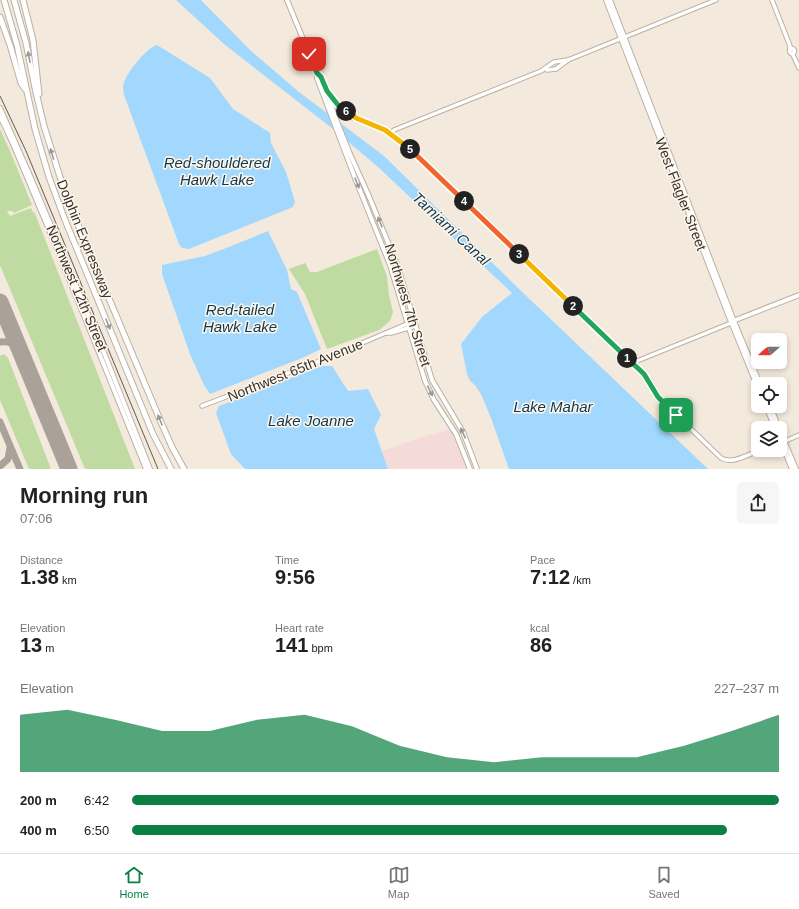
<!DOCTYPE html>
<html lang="en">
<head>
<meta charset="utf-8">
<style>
  :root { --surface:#fff; --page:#f6f6f6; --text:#222; --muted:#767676; --line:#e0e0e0; --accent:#0b8043 }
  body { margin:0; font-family:Arial,sans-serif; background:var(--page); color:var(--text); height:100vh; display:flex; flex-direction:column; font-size:15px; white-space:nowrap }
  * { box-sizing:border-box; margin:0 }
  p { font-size:13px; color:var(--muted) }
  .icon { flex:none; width:22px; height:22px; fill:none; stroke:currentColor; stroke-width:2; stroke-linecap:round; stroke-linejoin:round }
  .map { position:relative; height:469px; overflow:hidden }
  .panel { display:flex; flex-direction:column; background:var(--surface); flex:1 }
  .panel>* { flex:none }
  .needle { width:26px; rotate:250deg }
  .fabs { position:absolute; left:751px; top:333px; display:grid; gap:8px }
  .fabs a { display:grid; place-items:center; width:36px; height:36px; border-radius:6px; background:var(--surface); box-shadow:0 2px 6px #0003; font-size:20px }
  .pin { position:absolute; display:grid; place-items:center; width:34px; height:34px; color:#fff; margin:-17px; border-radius:8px; box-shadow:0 2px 6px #0006 }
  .km { position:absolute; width:20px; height:20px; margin:-10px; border-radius:50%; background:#222; color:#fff; font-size:11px; line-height:20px; text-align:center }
  .round { display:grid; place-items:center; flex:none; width:42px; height:42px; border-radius:6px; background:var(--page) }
  .headline { display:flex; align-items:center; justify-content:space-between; height:68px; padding:0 20px }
  h1 { font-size:22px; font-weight:600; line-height:30px }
  .stats { display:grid; grid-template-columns:repeat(3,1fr); gap:6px; height:68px; padding:4px 20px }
  .stats div { display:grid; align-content:center }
  .stats b { font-size:20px; font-weight:600 }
  .stats small { font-size:11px; font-weight:400 }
  .stats p { font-size:11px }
  .chart { height:112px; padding:8px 20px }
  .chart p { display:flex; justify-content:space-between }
  .chart svg { width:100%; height:72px; margin-top:4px; fill:var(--accent); opacity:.7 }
  ul { padding:0 20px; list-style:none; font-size:13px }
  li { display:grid; grid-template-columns:64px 48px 1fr; align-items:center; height:30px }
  li i { height:10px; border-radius:5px; background:var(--accent) }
  .tab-bar { display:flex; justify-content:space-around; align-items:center; height:56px; border-top:1px solid var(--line); background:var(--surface); font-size:11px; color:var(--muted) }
  .tab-bar a { display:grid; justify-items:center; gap:2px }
  .tab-bar .selected { color:var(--accent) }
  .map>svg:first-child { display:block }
  .industrial { fill:#f4dad8 }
  .green { fill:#c0dba1 }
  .water { fill:#a2d8fe }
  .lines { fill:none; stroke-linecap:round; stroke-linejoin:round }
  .taxiway { stroke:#aaa298; stroke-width:7 }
  .runway { stroke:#aaa298; stroke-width:17 }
  .tertiary-casing { stroke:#bab1a4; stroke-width:5.5 }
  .secondary-casing { stroke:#bab1a4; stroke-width:6 }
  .motorway-casing { stroke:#bab1a4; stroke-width:7 }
  .tertiary { stroke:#fff; stroke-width:3.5 }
  .secondary { stroke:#fff; stroke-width:4 }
  .motorway { stroke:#fff; stroke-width:5 }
  .rail { stroke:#605b54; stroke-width:1 }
  .oneway { fill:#9a9896 }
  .split-1-casing { stroke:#fff; stroke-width:8 }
  .split-2-casing { stroke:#fff; stroke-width:8 }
  .split-3-casing { stroke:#fff; stroke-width:8 }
  .split-4-casing { stroke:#fff; stroke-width:8 }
  .split-5-casing { stroke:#fff; stroke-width:8 }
  .split-6-casing { stroke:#fff; stroke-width:8 }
  .split-7-casing { stroke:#fff; stroke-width:8 }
  .split-1 { stroke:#22a559; stroke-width:5 }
  .split-2 { stroke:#22a559; stroke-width:5 }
  .split-3 { stroke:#f5b400; stroke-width:5 }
  .split-4 { stroke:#f0652b; stroke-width:5 }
  .split-5 { stroke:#f0652b; stroke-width:5 }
  .split-6 { stroke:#f5b400; stroke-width:5 }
  .split-7 { stroke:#22a559; stroke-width:5 }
  .labels { text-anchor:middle; stroke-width:3; stroke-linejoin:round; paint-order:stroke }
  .street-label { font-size:14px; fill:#36322d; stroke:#fff7ec }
  .water-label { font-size:15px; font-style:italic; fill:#0e3851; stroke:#fff7ec }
</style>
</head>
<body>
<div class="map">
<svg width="799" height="469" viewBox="0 0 799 469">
  <rect width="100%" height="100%" fill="#f3e9dc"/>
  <!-- industrial -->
  <polygon class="industrial" points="449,429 455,437 468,469 388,469 382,451 431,434 433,435"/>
  <!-- green -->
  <g class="green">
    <polygon points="0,129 10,151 32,205 14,213 12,211 9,211 7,212 10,216 31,208 33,213 34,211 135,469 85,469 0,265"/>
    <polygon points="377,249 387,277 389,295 393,312 390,321 379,330 327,349 305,294 289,269 305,263 310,272 317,272"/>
    <polygon points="4,354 8,358 51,469 29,469 0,400 0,356"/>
  </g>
  <!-- water -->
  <g class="water">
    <polygon points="176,0 201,0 251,51 299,92 384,156 518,288 708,469 509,469 491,418 481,394 475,385 470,381 467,374 461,344 482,317 512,293 378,167 333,129 224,44"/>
    <path d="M157,45L210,78L233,109L270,133L271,143L286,172L295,202L293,207L189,249L182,248L179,244L124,95C124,92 123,90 123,88C123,76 146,48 157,45Z"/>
    <polygon points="268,231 287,270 291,289 297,292 321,349 302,358 210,394 204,385 190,354 162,274 162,265 205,256 229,247"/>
    <polygon points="322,366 332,366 348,391 368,389 381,415 374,429 388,469 245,469 231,454 216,413 219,406"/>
  </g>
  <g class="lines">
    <!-- taxiway -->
    <g class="taxiway">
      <path d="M0,342C13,340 17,347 23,357"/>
      <polyline points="48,417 65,469"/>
      <polyline points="0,422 20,469"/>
      <polyline points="0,466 8,459 10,448"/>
    </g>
    <!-- runway -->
    <polyline class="runway" points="0,302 69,469"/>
    <!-- tertiary casing -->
    <g class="tertiary-casing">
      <g id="tertiary">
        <polyline points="772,0 790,46 790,50"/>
        <circle cx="792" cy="51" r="2.5"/>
        <polyline points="792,53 794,57 799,68"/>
        <polyline points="547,70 556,69 568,60 716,0"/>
        <polyline points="328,92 338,105 356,118"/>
        <path d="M330,100L341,111L350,117L375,125L391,133L422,160L641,371L649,380L661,400L721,458C732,465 749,454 760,450"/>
        <polyline points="391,133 394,130 541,71 554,62 568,60"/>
        <polyline points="386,333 391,333 415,326"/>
        <polyline points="632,363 731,323"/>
        <polyline points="202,406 322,360 414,321"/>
        <polyline points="783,442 799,435"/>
      </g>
    </g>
    <!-- secondary casing -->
    <g class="secondary-casing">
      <g id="secondary">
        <polyline points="287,0 317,73 317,78 355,178 390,265 425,381 434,400 456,434 470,469"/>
        <polyline points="606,0 729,317 758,388"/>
        <polyline points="610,0 734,321 760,384"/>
        <polyline points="317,73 321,77 325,85 334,114 350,154 368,194 397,264 432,380 463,432 477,469"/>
        <polyline points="0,108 31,178 101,345 150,469"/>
        <polyline points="0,116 13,144 55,244 146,469"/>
        <polyline points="733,321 799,295"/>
        <polyline points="766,406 775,428"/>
        <polyline points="770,406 779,428"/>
        <polyline points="780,431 796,469"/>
        <polyline points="780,440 792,469"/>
      </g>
    </g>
    <!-- motorway casing -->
    <g class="motorway-casing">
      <g id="motorway">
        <polyline points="4,0 17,45 35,129 49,177 65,220 153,434 171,469"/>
        <polyline points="14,0 26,43 35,88 44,126 60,177 74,215 160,420 172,447 184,469"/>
        <polyline points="23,0 33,40 39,94"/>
        <polyline points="0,17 10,45 21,83 25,89"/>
      </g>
    </g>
    <!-- tertiary -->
    <use href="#tertiary" class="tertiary"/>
    <!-- secondary -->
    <use href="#secondary" class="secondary"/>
    <!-- motorway -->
    <use href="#motorway" class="motorway"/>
    <!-- rail -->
    <polyline class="rail" points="0,96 26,151 158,469"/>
  </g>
  <!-- one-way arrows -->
  <defs><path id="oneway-solid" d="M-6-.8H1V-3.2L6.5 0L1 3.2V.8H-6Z"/></defs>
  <g class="oneway">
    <use href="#oneway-solid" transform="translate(29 57) rotate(-101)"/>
    <use href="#oneway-solid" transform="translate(52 154) rotate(-107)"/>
    <use href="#oneway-solid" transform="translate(357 183) rotate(68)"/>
    <use href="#oneway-solid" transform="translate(380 222) rotate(-112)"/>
    <use href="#oneway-solid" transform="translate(108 324) rotate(68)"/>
    <use href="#oneway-solid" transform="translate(430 391) rotate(63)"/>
    <use href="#oneway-solid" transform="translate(160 420) rotate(-113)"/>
    <use href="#oneway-solid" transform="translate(463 433) rotate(-115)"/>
  </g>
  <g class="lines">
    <!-- split-1 casing -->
    <g class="split-1-casing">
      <polyline id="split-1" points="627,358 644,374 658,397 676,415"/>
    </g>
    <!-- split-2 casing -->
    <g class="split-2-casing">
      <polyline id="split-2" points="573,306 627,358"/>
    </g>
    <!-- split-3 casing -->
    <g class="split-3-casing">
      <polyline id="split-3" points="519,254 573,306"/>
    </g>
    <!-- split-4 casing -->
    <g class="split-4-casing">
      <polyline id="split-4" points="464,201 519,254"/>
    </g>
    <!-- split-5 casing -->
    <g class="split-5-casing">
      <polyline id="split-5" points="410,149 464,201"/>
    </g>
    <!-- split-6 casing -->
    <g class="split-6-casing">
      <polyline id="split-6" points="346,111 354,116 356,118 385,130 410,149"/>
    </g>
    <!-- split-7 casing -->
    <g class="split-7-casing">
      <polyline id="split-7" points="309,54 317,73 321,77 327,91 338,105 346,111"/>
    </g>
    <!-- split-1 -->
    <use href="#split-1" class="split-1"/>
    <!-- split-2 -->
    <use href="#split-2" class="split-2"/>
    <!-- split-3 -->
    <use href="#split-3" class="split-3"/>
    <!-- split-4 -->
    <use href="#split-4" class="split-4"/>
    <!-- split-5 -->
    <use href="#split-5" class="split-5"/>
    <!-- split-6 -->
    <use href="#split-6" class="split-6"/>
    <!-- split-7 -->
    <use href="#split-7" class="split-7"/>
  </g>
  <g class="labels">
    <!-- street labels -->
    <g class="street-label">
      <text transform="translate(681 194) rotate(69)" y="5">West Flagler Street</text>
      <text transform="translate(85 239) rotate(68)" y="5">Dolphin Expressway</text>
      <text transform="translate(77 288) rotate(67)" y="5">Northwest 12th Street</text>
      <text transform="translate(408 305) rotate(73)" y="5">Northwest 7th Street</text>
      <text transform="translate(295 370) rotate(-22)" y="5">Northwest 65th Avenue</text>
    </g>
    <!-- water labels -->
    <g class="water-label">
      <text x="217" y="168">Red-shouldered<tspan x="217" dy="17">Hawk Lake</tspan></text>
      <text transform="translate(451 229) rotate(43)" y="5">Tamiami Canal</text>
      <text x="240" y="315">Red-tailed<tspan x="240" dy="17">Hawk Lake</tspan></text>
      <text x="553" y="412">Lake Mahar</text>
      <text x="311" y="426">Lake Joanne</text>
    </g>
  </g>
</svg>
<div class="fabs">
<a><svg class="needle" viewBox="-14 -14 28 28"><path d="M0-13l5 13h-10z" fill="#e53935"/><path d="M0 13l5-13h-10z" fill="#767676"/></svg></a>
<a><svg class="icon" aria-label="locate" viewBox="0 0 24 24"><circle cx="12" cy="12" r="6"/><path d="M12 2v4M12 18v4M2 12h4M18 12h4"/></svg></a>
<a><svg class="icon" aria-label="layers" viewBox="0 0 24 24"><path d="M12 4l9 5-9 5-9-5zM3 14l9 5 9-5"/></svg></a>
</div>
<div class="pin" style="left:676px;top:415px;background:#1e9e55"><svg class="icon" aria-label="arrive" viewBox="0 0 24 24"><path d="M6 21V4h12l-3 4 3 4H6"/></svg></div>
<div class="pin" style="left:309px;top:54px;background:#d93025"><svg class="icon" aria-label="check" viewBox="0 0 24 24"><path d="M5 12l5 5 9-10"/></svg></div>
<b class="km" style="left:627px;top:358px">1</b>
<b class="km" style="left:573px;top:306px">2</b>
<b class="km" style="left:519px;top:254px">3</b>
<b class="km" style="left:464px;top:201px">4</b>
<b class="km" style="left:410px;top:149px">5</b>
<b class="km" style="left:346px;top:111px">6</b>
</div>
<section class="panel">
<div class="headline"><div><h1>Morning run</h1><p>07:06</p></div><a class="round"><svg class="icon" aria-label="share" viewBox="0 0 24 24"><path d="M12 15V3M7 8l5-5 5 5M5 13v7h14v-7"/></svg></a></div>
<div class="stats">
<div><p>Distance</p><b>1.38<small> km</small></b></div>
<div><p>Time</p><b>9:56</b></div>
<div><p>Pace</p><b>7:12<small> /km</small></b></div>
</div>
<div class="stats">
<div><p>Elevation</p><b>13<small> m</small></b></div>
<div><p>Heart rate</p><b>141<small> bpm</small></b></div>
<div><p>kcal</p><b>86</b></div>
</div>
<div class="chart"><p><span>Elevation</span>227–237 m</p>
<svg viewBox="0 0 160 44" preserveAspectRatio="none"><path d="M0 44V9L10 6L20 12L30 19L40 19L50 12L60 9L70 16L80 28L90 35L100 38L110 35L120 35L130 35L140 28L150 19L160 9V44z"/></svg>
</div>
<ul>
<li><b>200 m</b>6:42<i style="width:100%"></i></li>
<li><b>400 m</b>6:50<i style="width:92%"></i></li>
</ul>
</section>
<nav class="tab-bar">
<a class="selected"><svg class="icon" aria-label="home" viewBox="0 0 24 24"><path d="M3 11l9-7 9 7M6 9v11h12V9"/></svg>Home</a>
<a><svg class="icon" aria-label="map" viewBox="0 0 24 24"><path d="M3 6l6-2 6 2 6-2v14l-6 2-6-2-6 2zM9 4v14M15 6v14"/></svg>Map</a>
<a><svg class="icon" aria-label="saved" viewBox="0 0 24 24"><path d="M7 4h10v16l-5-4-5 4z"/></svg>Saved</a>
</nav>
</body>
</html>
